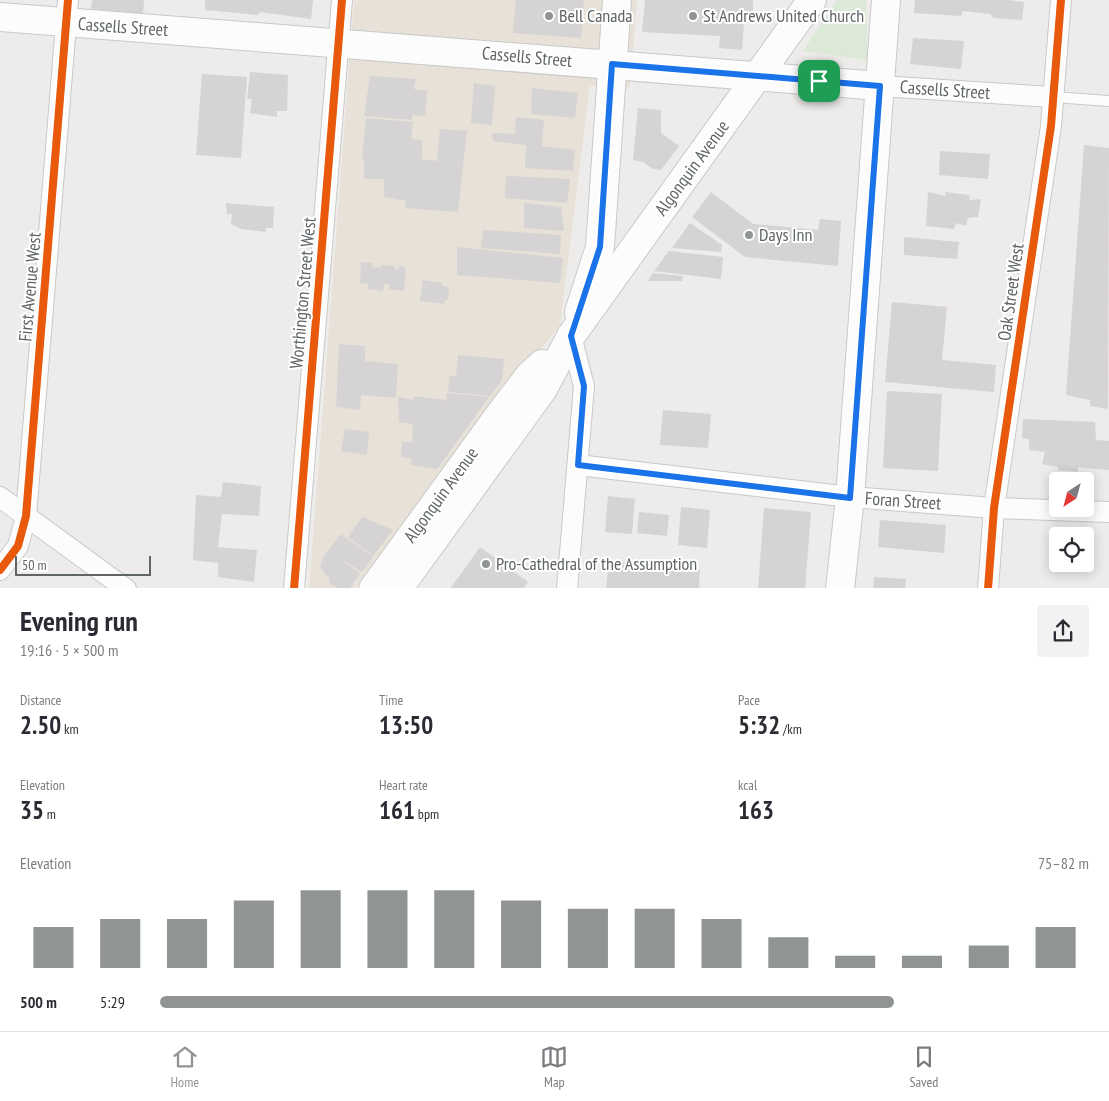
<!DOCTYPE html>
<html lang="en">
<head>
<meta charset="utf-8">
<style>
  :root { --surface:#fff; --page:#f2f2f3; --text:#2b2b33; --muted:#7c7c81; --line:#e1e1e2; --accent:#919495 }
  body { margin:0; font-family:"PT Sans Narrow",sans-serif; background:var(--page); color:var(--text); height:100vh; display:flex; flex-direction:column; font-size:19px; white-space:nowrap }
  * { box-sizing:border-box; margin:0 }
  p { font-size:16px; color:var(--muted) }
  .icon { flex:none; width:28px; height:28px; fill:none; stroke:currentColor; stroke-width:2; stroke-linecap:round; stroke-linejoin:round }
  .map { position:relative; height:588px; overflow:hidden }
  .side { display:flex; flex-direction:column; background:var(--surface); flex:1 }
  .side>* { flex:none }
  .needle { width:32px; rotate:216deg }
  .controls { position:absolute; left:1049px; top:472px; display:grid; gap:10px }
  .controls a { display:grid; place-items:center; width:45px; height:45px; border-radius:5px; background:var(--surface); box-shadow:0 2px 12px #0003; font-size:25px }
  .scale { position:absolute; left:15px; bottom:12px; width:136px; box-sizing:border-box; padding-left:5px; border:2px solid #5f6467; border-top:0; font-size:14px; line-height:18px; white-space:nowrap; color:#5f6467; -webkit-text-stroke:4px #fff; paint-order:stroke }
  .pin { position:absolute; display:grid; place-items:center; width:42px; height:42px; color:#fff; margin:-21px; border-radius:10px; box-shadow:0 2px 8px #0006 }
  .round { display:grid; place-items:center; flex:none; width:52px; height:52px; border-radius:5px; background:var(--page) }
  .head { display:flex; align-items:center; justify-content:space-between; height:85px; padding:0 20px }
  h1 { font-size:28px; font-weight:700; line-height:38px }
  .stats { display:grid; grid-template-columns:repeat(3,1fr); gap:8px; height:85px; padding:5px 20px }
  .stats div { display:grid; align-content:center }
  .stats b { font-size:25px; font-weight:700 }
  .stats small { font-size:14px; font-weight:400 }
  .stats p { font-size:14px }
  .chart { height:140px; padding:10px 20px }
  .chart p { display:flex; justify-content:space-between }
  .chart svg { width:100%; height:90px; margin-top:5px; stroke:var(--accent); stroke-width:6 }
  ul { padding:0 20px; list-style:none; font-size:16px }
  li { display:grid; grid-template-columns:80px 60px 1fr; align-items:center; height:38px }
  li i { height:12px; border-radius:6px; background:var(--accent) }
  .dock { display:flex; justify-content:space-around; align-items:center; height:70px; border-top:1px solid var(--line); background:var(--surface); font-size:14px; color:var(--muted) }
  .dock a { display:grid; justify-items:center; gap:2px }
  .dock .current { color:var(--accent) }
  .map>svg:first-child { display:block }
  .commercial { fill:#e7e1d8 }
  .green { fill:#dbe9d6 }
  .building { fill:#d5d3d3 }
  .lines { fill:none; stroke-linecap:round; stroke-linejoin:round }
  .lane-casing { stroke:#c9c9c9; stroke-width:12 }
  .street-casing { stroke:#c9c9c9; stroke-width:22 }
  .secondary-casing { stroke:#c8c9c9; stroke-width:30 }
  .lane { stroke:#fcfcfc; stroke-width:10 }
  .street { stroke:#fcfcfc; stroke-width:20 }
  .secondary { stroke:#fcfcfc; stroke-width:28 }
  .cycleway-casing { stroke:#fff; stroke-width:11 }
  .cycleway { stroke:#e8590c; stroke-width:8 }
  .route-casing { stroke:#fff; stroke-width:10 }
  .route { stroke:#1a73e8; stroke-width:6 }
  .poi-dot { fill:#919495; stroke:#fff; stroke-width:2 }
  .labels { text-anchor:middle; stroke-width:4; stroke-linejoin:round; paint-order:stroke }
  .poi-label { font-size:18px; fill:#5f6467; stroke:#fff; text-anchor:start }
  .street-label { font-size:18px; fill:#5f6467; stroke:#fff }
</style>
</head>
<body>
<div class="map">
<svg width="1109" height="589" viewBox="0 0 1109 589">
  <rect width="100%" height="100%" fill="#eeecea"/>
  <!-- commercial -->
  <polygon class="commercial" points="354,0 637,0 630,87 590,86 560,325 355,588 309,589"/>
  <!-- green -->
  <polygon class="green" points="837,0 866,0 868,60 803,51"/>
  <!-- building -->
  <g class="building">
    <polygon points="92,0 144,0 143,14 91,9"/>
    <polygon points="205,0 313,0 311,19 260,12 258,15 205,10"/>
    <polygon points="516,0 584,0 581,38 513,33"/>
    <polygon points="645,0 753,0 753,22 744,23 742,50 719,48 720,36 642,32"/>
    <polygon points="915,0 1009,0 1024,2 1022,20 993,18 990,14 963,11 961,16 914,13"/>
    <polygon points="913,38 964,41 961,69 910,64"/>
    <polygon points="250,72 288,75 287,111 277,111 277,117 250,113 252,99 247,99"/>
    <polygon points="202,74 247,77 241,158 196,155"/>
    <polygon points="370,76 416,79 414,89 427,91 425,116 412,115 412,120 364,116"/>
    <polygon points="474,83 495,86 492,125 471,123"/>
    <polygon points="532,88 578,93 575,118 531,114"/>
    <polygon points="638,108 661,110 661,133 679,146 661,170 653,169 643,162 633,160"/>
    <polygon points="516,117 544,120 542,146 575,150 573,171 525,168 526,145 493,141 492,133 515,134"/>
    <polygon points="366,118 413,122 411,139 422,140 422,159 437,161 440,129 467,131 458,212 405,208 406,201 384,197 384,179 364,179 364,159 362,158"/>
    <polygon points="1084,145 1109,148 1108,409 1090,406 1090,400 1066,395"/>
    <polygon points="940,151 990,154 988,179 939,175"/>
    <polygon points="506,176 570,179 567,203 505,198"/>
    <polygon points="711,192 753,224 818,230 820,219 841,221 838,266 745,257 692,217"/>
    <polygon points="928,192 946,196 945,192 969,195 970,200 981,199 978,217 968,218 966,226 956,223 954,229 926,226"/>
    <polygon points="226,203 274,207 273,228 266,228 266,232 241,229 231,224 232,214 227,214"/>
    <polygon points="524,203 561,207 564,231 524,228"/>
    <polygon points="690,223 722,245 721,252 672,248"/>
    <polygon points="483,230 561,235 560,254 481,248"/>
    <polygon points="904,237 959,242 957,259 904,255"/>
    <polygon points="457,247 563,258 560,283 457,275"/>
    <polygon points="669,251 723,257 721,279 654,271"/>
    <polygon points="361,262 373,263 372,267 381,268 381,265 394,266 395,269 399,270 399,266 406,267 404,291 389,289 389,284 384,284 383,291 368,289 368,284 360,283"/>
    <polygon points="653,273 683,276 682,281 648,281"/>
    <polygon points="423,280 443,283 442,286 449,287 448,300 445,300 444,304 420,301"/>
    <polygon points="892,302 947,307 942,360 996,365 994,392 885,382"/>
    <polygon points="339,344 365,346 365,361 398,364 396,398 361,395 360,410 336,407"/>
    <polygon points="458,355 504,359 502,380 490,396 448,392 450,376 456,376"/>
    <polygon points="887,391 942,394 938,471 883,468"/>
    <polygon points="447,393 489,397 437,469 411,465 411,458 401,457 402,442 412,442 413,424 399,422 398,397 414,400 414,396 446,400 445,414"/>
    <polygon points="663,410 711,414 708,448 660,445"/>
    <polygon points="1023,419 1095,422 1096,440 1109,441 1109,470 1078,467 1078,472 1058,470 1058,467 1042,464 1045,452 1029,450 1029,439 1022,438"/>
    <polygon points="345,429 369,432 367,455 341,451"/>
    <polygon points="223,482 261,486 259,516 222,514 218,547 257,550 254,582 218,577 218,563 193,560 196,495 221,497"/>
    <polygon points="608,496 635,499 632,534 605,532"/>
    <polygon points="681,507 710,510 707,548 678,545"/>
    <polygon points="764,508 811,512 805,589 758,589"/>
    <polygon points="639,512 669,515 667,536 637,533"/>
    <polygon points="362,517 393,530 373,556 348,537"/>
    <polygon points="880,520 946,525 944,553 878,547"/>
    <polygon points="341,534 373,557 362,572 339,558 360,574 349,589 337,588 329,583 329,578 325,574 320,566 323,557"/>
    <polygon points="480,547 528,582 523,589 450,589"/>
    <polygon points="609,561 700,570 699,589 606,589"/>
    <polygon points="874,577 906,579 905,589 873,589"/>
  </g>
  <g class="lines">
    <!-- lane casing -->
    <g class="lane-casing">
      <polyline id="lane" points="1053,97 1109,101"/>
    </g>
    <!-- street casing -->
    <g class="street-casing">
      <g id="street">
        <polyline points="880,86 1053,97"/>
        <polyline points="578,465 850,497 994,508 1109,512"/>
        <polyline points="0,497 126,589"/>
        <polyline points="0,570 18,546 26,516 68,0"/>
        <polyline points="294,589 342,0"/>
        <polyline points="567,589 584,386 571,336"/>
        <polyline points="988,589 994,508 1051,126 1061,0"/>
      </g>
    </g>
    <!-- secondary casing -->
    <g class="secondary-casing">
      <g id="secondary">
        <polyline points="0,17 880,86"/>
        <polyline points="579,312 600,247 617,0"/>
        <polyline points="373,589 500,414 529,376 542,364"/>
        <polyline points="398,589 543,389 571,336 812,0"/>
        <polyline points="840,589 850,497 886,0"/>
      </g>
    </g>
    <!-- lane -->
    <use href="#lane" class="lane"/>
    <!-- street -->
    <use href="#street" class="street"/>
    <!-- secondary -->
    <use href="#secondary" class="secondary"/>
    <!-- cycleway casing -->
    <g class="cycleway-casing">
      <g id="cycleway">
        <polyline points="0,570 18,546 26,516 68,0"/>
        <polyline points="294,589 342,0"/>
        <polyline points="988,589 994,508 1051,126 1061,0"/>
      </g>
    </g>
    <!-- cycleway -->
    <use href="#cycleway" class="cycleway"/>
  </g>
  <g class="lines">
    <!-- route casing -->
    <g class="route-casing">
      <polygon id="route" points="612,64 880,86 850,498 578,465 584,386 571,336 600,247"/>
    </g>
    <!-- route -->
    <use href="#route" class="route"/>
  </g>
  <!-- markers -->
  <g class="poi-dot">
    <circle cx="549" cy="16" r="5"/>
    <circle cx="693" cy="16" r="5"/>
    <circle cx="749" cy="235" r="5"/>
    <circle cx="486" cy="564" r="5"/>
  </g>
  <g class="labels">
    <!-- poi labels -->
    <g class="poi-label">
      <text x="559" y="22">Bell Canada</text>
      <text x="703" y="22">St Andrews United Church</text>
      <text x="759" y="241">Days Inn</text>
      <text x="496" y="570">Pro-Cathedral of the Assumption</text>
    </g>
    <!-- street labels -->
    <g class="street-label">
      <text transform="translate(123 27) rotate(4)" y="6">Cassells Street</text>
      <text transform="translate(527 57) rotate(5)" y="6">Cassells Street</text>
      <text transform="translate(945 90) rotate(4)" y="6">Cassells Street</text>
      <text transform="translate(692 168) rotate(-54)" y="6">Algonquin Avenue</text>
      <text transform="translate(30 287) rotate(-85)" y="6">First Avenue West</text>
      <text transform="translate(1011 292) rotate(-82)" y="6">Oak Street West</text>
      <text transform="translate(303 293) rotate(-85)" y="6">Worthington Street West</text>
      <text transform="translate(441 495) rotate(-54)" y="6">Algonquin Avenue</text>
      <text transform="translate(903 501) rotate(4)" y="6">Foran Street</text>
    </g>
  </g>
</svg>
<div class="controls">
<a><svg class="needle" viewBox="-14 -14 28 28"><path d="M0-13l5 13h-10z" fill="#e53935"/><path d="M0 13l5-13h-10z" fill="#7c7c81"/></svg></a>
<a><svg class="icon" aria-label="locate" viewBox="0 0 24 24"><circle cx="12" cy="12" r="6"/><path d="M12 2v4M12 18v4M2 12h4M18 12h4"/></svg></a>
</div>
<div class="scale">50 m</div>
<div class="pin" style="left:819px;top:81px;background:#1e9e55"><svg class="icon" aria-label="arrive" viewBox="0 0 24 24"><path d="M6 21V4h12l-3 4 3 4H6"/></svg></div>
</div>
<section class="side">
<div class="head"><div><h1>Evening run</h1><p>19:16 · 5 × 500 m</p></div><a class="round"><svg class="icon" aria-label="share" viewBox="0 0 24 24"><path d="M12 15V3M7 8l5-5 5 5M5 13v7h14v-7"/></svg></a></div>
<div class="stats">
<div><p>Distance</p><b>2.50<small> km</small></b></div>
<div><p>Time</p><b>13:50</b></div>
<div><p>Pace</p><b>5:32<small> /km</small></b></div>
</div>
<div class="stats">
<div><p>Elevation</p><b>35<small> m</small></b></div>
<div><p>Heart rate</p><b>161<small> bpm</small></b></div>
<div><p>kcal</p><b>163</b></div>
</div>
<div class="chart"><p><span>Elevation</span>75–82 m</p>
<svg viewBox="0 0 160 44" preserveAspectRatio="none"><path d="M5 44V24M15 44V20M25 44V20M35 44V11M45 44V6M55 44V6M65 44V6M75 44V11M85 44V15M95 44V15M105 44V20M115 44V29M125 44V38M135 44V38M145 44V33M155 44V24"/></svg>
</div>
<ul>
<li><b>500 m</b>5:29<i style="width:79%"></i></li>
</ul>
</section>
<nav class="dock">
<a class="current"><svg class="icon" aria-label="home" viewBox="0 0 24 24"><path d="M3 11l9-7 9 7M6 9v11h12V9"/></svg>Home</a>
<a><svg class="icon" aria-label="map" viewBox="0 0 24 24"><path d="M3 6l6-2 6 2 6-2v14l-6 2-6-2-6 2zM9 4v14M15 6v14"/></svg>Map</a>
<a><svg class="icon" aria-label="saved" viewBox="0 0 24 24"><path d="M7 4h10v16l-5-4-5 4z"/></svg>Saved</a>
</nav>
</body>
</html>
